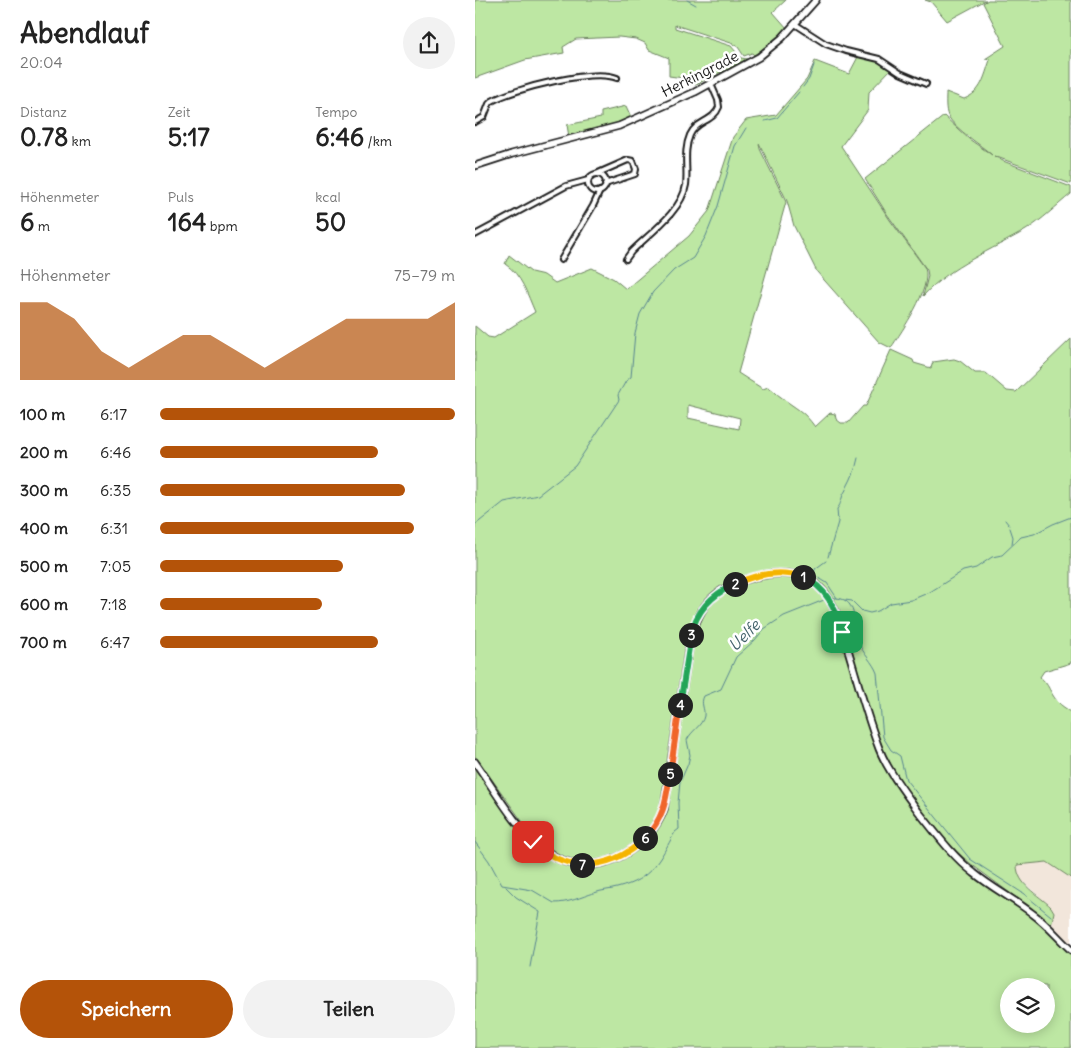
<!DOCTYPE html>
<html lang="de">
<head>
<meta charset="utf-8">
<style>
  :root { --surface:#fff; --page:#f2f2f2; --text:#222; --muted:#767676; --accent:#b45309 }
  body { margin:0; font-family:Delius,sans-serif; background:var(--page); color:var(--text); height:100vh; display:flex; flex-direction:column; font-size:19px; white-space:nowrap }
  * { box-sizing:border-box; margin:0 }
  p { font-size:16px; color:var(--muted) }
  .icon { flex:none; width:28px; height:28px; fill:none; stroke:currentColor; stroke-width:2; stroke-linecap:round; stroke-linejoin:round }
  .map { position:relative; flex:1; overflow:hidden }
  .side { display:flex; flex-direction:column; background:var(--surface); width:475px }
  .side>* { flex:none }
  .tools { position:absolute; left:525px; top:978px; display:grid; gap:10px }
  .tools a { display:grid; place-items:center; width:55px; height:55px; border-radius:50%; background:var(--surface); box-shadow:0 2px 12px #0003; font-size:25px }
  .pin { position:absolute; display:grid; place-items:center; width:42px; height:42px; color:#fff; margin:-21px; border-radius:10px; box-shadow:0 2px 8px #0006 }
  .km { position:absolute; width:25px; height:25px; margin:-12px; border-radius:50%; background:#222; color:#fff; font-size:14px; line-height:25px; text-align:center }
  .round { display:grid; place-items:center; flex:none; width:52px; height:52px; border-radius:26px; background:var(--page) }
  .summary { display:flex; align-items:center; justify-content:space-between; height:85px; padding:0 20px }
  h1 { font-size:28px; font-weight:700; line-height:38px }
  .stats { display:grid; grid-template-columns:repeat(3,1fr); gap:8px; height:85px; padding:5px 20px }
  .stats div { display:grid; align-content:center }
  .stats b { font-size:25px; font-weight:700 }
  .stats small { font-size:14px; font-weight:400 }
  .stats p { font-size:14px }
  .chart { height:140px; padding:10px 20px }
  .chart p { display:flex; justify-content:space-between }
  .chart svg { width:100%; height:90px; margin-top:5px; fill:var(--accent); opacity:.7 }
  .cta { display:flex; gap:10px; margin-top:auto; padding:10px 20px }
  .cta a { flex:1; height:58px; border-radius:30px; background:var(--accent); color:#fff; font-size:20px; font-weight:700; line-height:58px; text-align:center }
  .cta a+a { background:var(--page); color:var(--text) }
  ul { padding:0 20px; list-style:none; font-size:16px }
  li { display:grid; grid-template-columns:80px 60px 1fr; align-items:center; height:38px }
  li i { height:12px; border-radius:6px; background:var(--accent) }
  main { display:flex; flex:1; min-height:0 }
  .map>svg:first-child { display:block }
  .built { fill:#f2e6db }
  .green { fill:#bde7a3; stroke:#6c8260; fill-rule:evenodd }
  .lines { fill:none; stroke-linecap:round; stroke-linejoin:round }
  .stream { stroke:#578490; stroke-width:1 }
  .minor-casing { stroke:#1c1c1c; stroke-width:8 }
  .secondary-casing { stroke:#1c1c1c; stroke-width:9 }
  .minor { stroke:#fff; stroke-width:4 }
  .secondary { stroke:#fff; stroke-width:5.5 }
  .split-1-casing { stroke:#fff; stroke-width:10 }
  .split-2-casing { stroke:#fff; stroke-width:10 }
  .split-3-casing { stroke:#fff; stroke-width:10 }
  .split-4-casing { stroke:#fff; stroke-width:10 }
  .split-5-casing { stroke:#fff; stroke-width:10 }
  .split-6-casing { stroke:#fff; stroke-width:10 }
  .split-7-casing { stroke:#fff; stroke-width:10 }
  .split-8-casing { stroke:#fff; stroke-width:10 }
  .split-1 { stroke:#22a559; stroke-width:6 }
  .split-2 { stroke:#f5b400; stroke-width:6 }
  .split-3 { stroke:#22a559; stroke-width:6 }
  .split-4 { stroke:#22a559; stroke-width:6 }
  .split-5 { stroke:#f0652b; stroke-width:6 }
  .split-6 { stroke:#f0652b; stroke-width:6 }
  .split-7 { stroke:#f5b400; stroke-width:6 }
  .split-8 { stroke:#f5b400; stroke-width:6 }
  .labels { text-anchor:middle; stroke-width:5; stroke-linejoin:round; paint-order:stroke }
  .street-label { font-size:15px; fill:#1c1c1c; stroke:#fff }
  .water-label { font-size:16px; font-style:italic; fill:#43626a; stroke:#fff }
</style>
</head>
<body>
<main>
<section class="side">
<div class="summary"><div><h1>Abendlauf</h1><p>20:04</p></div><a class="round"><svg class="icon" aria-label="share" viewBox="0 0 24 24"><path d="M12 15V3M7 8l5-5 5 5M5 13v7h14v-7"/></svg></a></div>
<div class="stats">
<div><p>Distanz</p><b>0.78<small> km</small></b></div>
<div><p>Zeit</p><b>5:17</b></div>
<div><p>Tempo</p><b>6:46<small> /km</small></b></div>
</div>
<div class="stats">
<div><p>Höhenmeter</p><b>6<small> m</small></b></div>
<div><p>Puls</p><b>164<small> bpm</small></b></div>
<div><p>kcal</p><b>50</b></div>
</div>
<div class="chart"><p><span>Höhenmeter</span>75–79 m</p>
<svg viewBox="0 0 160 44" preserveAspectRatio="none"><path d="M0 44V6L10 6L20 14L30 30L40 38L50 30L60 22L70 22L80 30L90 38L100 30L110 22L120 14L130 14L140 14L150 14L160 6V44z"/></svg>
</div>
<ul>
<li><b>100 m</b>6:17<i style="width:100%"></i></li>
<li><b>200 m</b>6:46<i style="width:74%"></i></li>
<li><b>300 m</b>6:35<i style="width:83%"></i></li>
<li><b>400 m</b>6:31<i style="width:86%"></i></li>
<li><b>500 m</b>7:05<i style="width:62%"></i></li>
<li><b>600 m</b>7:18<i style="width:55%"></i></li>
<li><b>700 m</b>6:47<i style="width:74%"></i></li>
</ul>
<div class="cta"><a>Speichern</a><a>Teilen</a></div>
</section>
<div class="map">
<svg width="596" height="1048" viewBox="0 0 596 1048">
  <rect width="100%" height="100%" fill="#fff"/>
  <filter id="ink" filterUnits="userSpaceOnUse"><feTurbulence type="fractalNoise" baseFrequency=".02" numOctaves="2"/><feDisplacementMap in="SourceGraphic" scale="10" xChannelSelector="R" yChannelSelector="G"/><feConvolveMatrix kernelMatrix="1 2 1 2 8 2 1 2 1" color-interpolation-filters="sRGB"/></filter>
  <g filter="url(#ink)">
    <!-- built -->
    <polygon class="built" points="572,862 596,878 596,948 576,926 579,912 576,907 548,882 542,874 542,864"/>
    <!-- green -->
    <g class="green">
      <polygon points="0,0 311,0 298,12 312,28 299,41 279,55 277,53 269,56 263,47 256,43 200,25 200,28 256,46 266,58 272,59 220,85 216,79 194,76 194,58 174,50 170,43 161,39 144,37 101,39 88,47 89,53 50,60 0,78"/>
      <polygon points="450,0 511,0 472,21 456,2"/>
      <path d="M513,0H596V184L519,156L528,161L596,187V194C581,206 567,220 551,230C517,250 475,266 448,296L453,276L452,270L412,214L390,179L469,116L494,139L517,155C506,145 480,129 473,116C470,109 471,99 471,92L489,99C507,92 509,77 515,60L510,59L530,46L508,3Z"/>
      <path d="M384,55L404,60L417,68L394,92L393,110L366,146L415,220L450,268C457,289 427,330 416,348L404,342L342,272L319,226L312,201L284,143L285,149L311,202L263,373L288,389L293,387C299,390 301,394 306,397C321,409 328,410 340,427L355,413L360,414L361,419L366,423H373L388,406H391L416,350L438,360L439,363L456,368L458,362L479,359L485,361L500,373H511L532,391L541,392L596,339V663L569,671L565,677C574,684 575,693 582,701C586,706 592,709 596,712V878L572,862L542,865C542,885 563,894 576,907L579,912L576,926L551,905L496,864L467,839L444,810L407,752L402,740L384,682L387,681L382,674L367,632L405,752L443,811L487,863L499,873L559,914L576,929L596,950V1048H0V762C30,806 68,884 134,861C153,854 170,841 182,824L165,841L143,855L130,859L115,861L100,860L85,855L66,842L52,828L0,756V326L13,337L19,338L60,312C52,294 47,275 30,264L34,255L56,272L69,275L80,283L117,268L139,279L151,289L214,236L234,211L258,137L271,120L301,115L332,79L340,61L374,74ZM213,405L265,418L264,429L213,418ZM303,570L328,575L343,585C335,581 327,576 318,574C293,569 257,580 238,597C230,605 225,613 219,622C229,589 270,571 303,570ZM534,986H571V1024H534Z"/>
      <polygon points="151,106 156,117 133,127 94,137 92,125 126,118 126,112"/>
    </g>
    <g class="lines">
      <!-- stream -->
      <g class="stream">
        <polyline points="212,0 221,5"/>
        <polyline points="328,87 334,79 339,65"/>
        <polyline points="290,121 302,118 324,92"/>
        <polyline points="530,520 534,525"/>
        <polyline points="0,525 29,502 63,495 100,466 144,400 143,395 151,381 156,377 160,333 165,314 178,292 199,270 218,258 231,236 243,206 260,146 271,128"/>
        <polyline points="535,528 538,537 537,544"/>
        <path d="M353,557L363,522L362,509C366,504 365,503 367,498C367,495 371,491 372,487C377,478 381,468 383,458"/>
        <polyline points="351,561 340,569 339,575 352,583 362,598"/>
        <path d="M357,598C385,596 377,625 384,643C388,654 398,662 402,673L408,737L416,750L425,756L431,780L495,859L549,894L576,916"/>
        <polyline points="370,600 377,601 387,611 395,613 403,611 416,603 436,600 455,592 488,571 501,568 517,557 527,555 546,537 559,534 578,524 596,517"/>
        <path d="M0,842L14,861L27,885L57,890L79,903C94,903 106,897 119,893C127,890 135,890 142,888C177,879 184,861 200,832L204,829L203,803L205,782L213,764L215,755L212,740C216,731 227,726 229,716C230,708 225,704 229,696L246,689L261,657L280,640L289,629L309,616L349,600"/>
        <polyline points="31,887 41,897 65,912 55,967"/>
      </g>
      <!-- minor casing -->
      <g class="minor-casing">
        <g id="minor">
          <polyline points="320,24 351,44 371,51 404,59 425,73 451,84"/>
          <path d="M0,122L9,117L14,104L17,101C39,89 118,68 142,78"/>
          <polyline points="121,174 153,160 158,161 161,169 160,174 130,184"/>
          <circle cx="122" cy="183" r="9"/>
          <polyline points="0,235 91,186 113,180"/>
          <path d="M151,259L156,252C174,234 207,211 211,185C213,169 208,151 215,135C221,121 239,121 244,107L243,100L236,84"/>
          <polyline points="86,260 118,206 125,191"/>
        </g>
      </g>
      <!-- secondary casing -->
      <g class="secondary-casing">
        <g id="secondary">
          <polyline points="0,166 37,154 144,126 220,92 284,57 307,38 341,0"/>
          <path d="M0,762C34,810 73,893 146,856C165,846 182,829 189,809L213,652C220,615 231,592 270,580C304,569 340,569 358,606C365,620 369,637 374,653C383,683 391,713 402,743C410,767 428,790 443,811C460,832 477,856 499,873C517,888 539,899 558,914C572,924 583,938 596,950"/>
        </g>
      </g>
      <!-- minor -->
      <use href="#minor" class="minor"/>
      <!-- secondary -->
      <use href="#secondary" class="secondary"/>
    </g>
  </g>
  <g class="lines" filter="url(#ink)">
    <!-- split-1 casing -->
    <g class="split-1-casing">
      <path id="split-1" d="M328,577C351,587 361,608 367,632"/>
    </g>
    <!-- split-2 casing -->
    <g class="split-2-casing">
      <path id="split-2" d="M260,584C281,574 305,570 328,577"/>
    </g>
    <!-- split-3 casing -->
    <g class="split-3-casing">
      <path id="split-3" d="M216,635C221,611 238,594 260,584"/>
    </g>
    <!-- split-4 casing -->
    <g class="split-4-casing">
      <polyline id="split-4" points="205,705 216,635"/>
    </g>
    <!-- split-5 casing -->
    <g class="split-5-casing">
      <polyline id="split-5" points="195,774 205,705"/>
    </g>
    <!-- split-6 casing -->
    <g class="split-6-casing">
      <path id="split-6" d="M170,838C189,818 191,801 195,774"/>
    </g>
    <!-- split-7 casing -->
    <g class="split-7-casing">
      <path id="split-7" d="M107,865C131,865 153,855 170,838"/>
    </g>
    <!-- split-8 casing -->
    <g class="split-8-casing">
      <path id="split-8" d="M58,842C71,855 88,863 107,865"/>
    </g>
    <!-- split-1 -->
    <use href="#split-1" class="split-1"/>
    <!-- split-2 -->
    <use href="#split-2" class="split-2"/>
    <!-- split-3 -->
    <use href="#split-3" class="split-3"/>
    <!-- split-4 -->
    <use href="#split-4" class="split-4"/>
    <!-- split-5 -->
    <use href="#split-5" class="split-5"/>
    <!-- split-6 -->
    <use href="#split-6" class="split-6"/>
    <!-- split-7 -->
    <use href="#split-7" class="split-7"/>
    <!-- split-8 -->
    <use href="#split-8" class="split-8"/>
  </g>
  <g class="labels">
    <!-- street labels -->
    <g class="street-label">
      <text transform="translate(225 74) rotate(-27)" y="5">Herkingrade</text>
    </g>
    <!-- water labels -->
    <g class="water-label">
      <text transform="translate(269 635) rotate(-45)" y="6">Uelfe</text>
    </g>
  </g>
</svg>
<div class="tools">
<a><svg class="icon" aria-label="layers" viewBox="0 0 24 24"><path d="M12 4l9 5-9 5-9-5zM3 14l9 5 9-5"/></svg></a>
</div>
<div class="pin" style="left:367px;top:632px;background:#1e9e55"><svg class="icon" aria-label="arrive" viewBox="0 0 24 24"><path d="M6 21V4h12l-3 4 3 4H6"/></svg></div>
<div class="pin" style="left:58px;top:842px;background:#d93025"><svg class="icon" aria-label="check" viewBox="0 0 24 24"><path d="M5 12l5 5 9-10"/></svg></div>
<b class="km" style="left:328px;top:577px">1</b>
<b class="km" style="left:260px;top:584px">2</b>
<b class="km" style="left:216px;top:635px">3</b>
<b class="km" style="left:205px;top:705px">4</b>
<b class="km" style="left:195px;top:774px">5</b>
<b class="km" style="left:170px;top:838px">6</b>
<b class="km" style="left:107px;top:865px">7</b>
</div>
</main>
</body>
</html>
